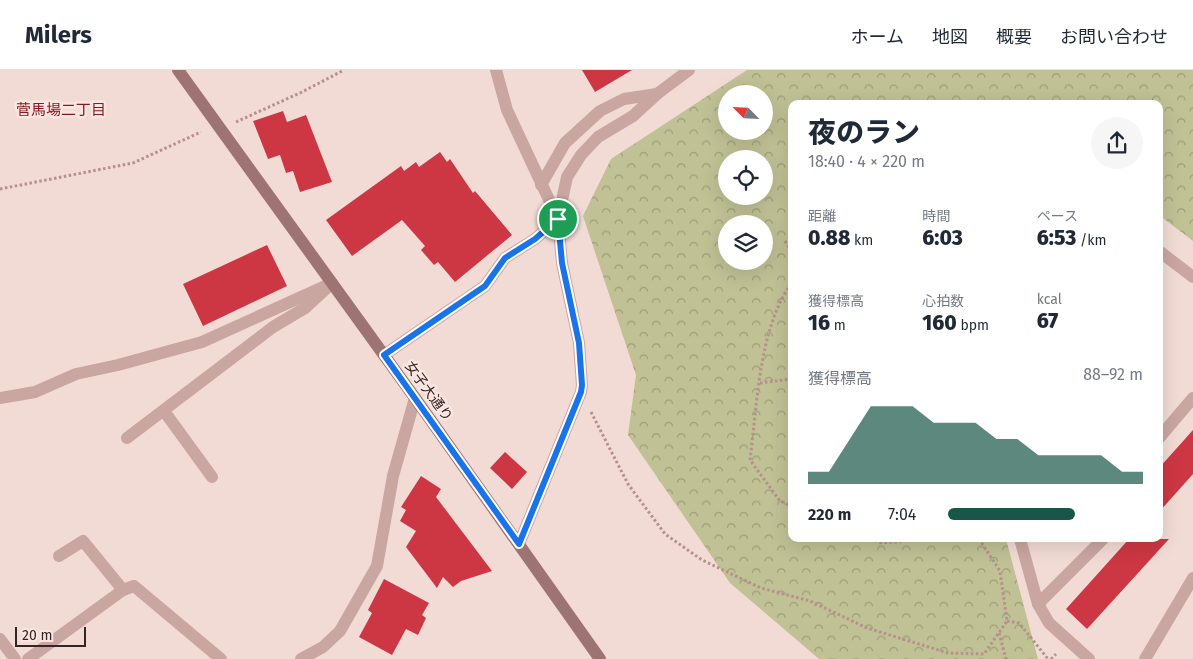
<!DOCTYPE html>
<html lang="ja">
<head>
<meta charset="utf-8">
<style>
  :root { --surface:#fff; --page:#f6f6f7; --text:#1f2937; --muted:#747a83; --line:#e0e1e3; --accent:#185747 }
  body { margin:0; font-family:"Fira Sans","Noto Sans JP",sans-serif; background:var(--page); color:var(--text); height:100vh; display:flex; flex-direction:column; font-size:19px; white-space:nowrap }
  * { box-sizing:border-box; margin:0 }
  p { font-size:16px; color:var(--muted) }
  .icon { flex:none; width:28px; height:28px; fill:none; stroke:currentColor; stroke-width:2; stroke-linecap:round; stroke-linejoin:round }
  .map { position:relative; flex:1; overflow:hidden }
  .sheet { position:absolute; left:788px; top:30px; width:375px; height:442px; display:flex; flex-direction:column; background:var(--surface); border-radius:10px; box-shadow:0 5px 20px #0002 }
  .sheet>* { flex:none }
  .needle { width:32px; rotate:294deg }
  .tools { position:absolute; left:718px; top:15px; display:grid; gap:10px }
  .tools a { display:grid; place-items:center; width:55px; height:55px; border-radius:50%; background:var(--surface); box-shadow:0 5px 20px #0002; font-size:25px }
  .scale { position:absolute; left:15px; bottom:12px; width:71px; box-sizing:border-box; padding-left:5px; border:2px solid #342424; border-top:0; font-size:14px; line-height:18px; white-space:nowrap; color:#342424; -webkit-text-stroke:4px #fae6e1; paint-order:stroke }
  .pin { position:absolute; display:grid; place-items:center; width:42px; height:42px; color:#fff; margin:-21px; border:2px solid #fff; border-radius:50%; box-shadow:0 1px 5px #0007 }
  .round { display:grid; place-items:center; flex:none; width:52px; height:52px; border-radius:26px; background:var(--page) }
  .overview { display:flex; align-items:center; justify-content:space-between; height:85px; padding:0 20px }
  h1 { font-size:28px; font-weight:800; line-height:38px }
  .stats { display:grid; grid-template-columns:repeat(3,1fr); gap:8px; height:85px; padding:5px 20px }
  .stats div { display:grid; align-content:center }
  .stats b { font-size:21px; font-weight:800 }
  .stats small { font-size:14px; font-weight:400 }
  .stats p { font-size:14px }
  .chart { height:140px; padding:10px 20px }
  .chart p { display:flex; justify-content:space-between }
  .chart svg { width:100%; height:90px; margin-top:5px; fill:var(--accent); opacity:.7 }
  ul { padding:0 20px; list-style:none; font-size:16px }
  li { display:grid; grid-template-columns:80px 60px 1fr; align-items:center; height:38px }
  li i { height:12px; border-radius:6px; background:var(--accent) }
  header { display:flex; align-items:center; gap:30px; box-sizing:border-box; height:70px; padding:0 25px; background:var(--surface); border-bottom:1px solid var(--line) }
  header strong { font-size:24px }
  nav { display:flex; gap:28px; margin-inline-start:auto; font-size:18px }
  .map>svg:first-child { display:block }
  .forest { fill:url(#forest-crowns); fill-rule:evenodd }
  .building { fill:#cd3743 }
  .lines { fill:none; stroke-linecap:round; stroke-linejoin:round }
  .path { stroke:#b6908b; stroke-width:3; stroke-dasharray:2.5 2.5; stroke-linecap:butt }
  .lane { stroke:#caa6a1; stroke-width:12 }
  .street { stroke:#caa6a1; stroke-width:12 }
  .secondary { stroke:#9e7472; stroke-width:12 }
  .route-casing { stroke:#fff; stroke-width:10 }
  .route { stroke:#1a73e8; stroke-width:6 }
  .labels { text-anchor:middle; stroke-width:5; stroke-linejoin:round; paint-order:stroke }
  .street-label { font-size:14px; fill:#342424; stroke:#fae6e1 }
  .neighbourhood-label { font-size:15px; fill:#871922; stroke:#fae6e1 }
</style>
</head>
<body>
<header>
<strong>Milers</strong>
<nav><a>ホーム</a><a>地図</a><a>概要</a><a>お問い合わせ</a></nav>
</header>
<div class="map">
<svg width="1193" height="589" viewBox="0 0 1193 589">
  <defs>
    <pattern id="forest-crowns" width="20" height="18" patternUnits="userSpaceOnUse" patternTransform="scale(1.25)"><rect width="20" height="18" fill="#c0c195"/><path d="M2 6a3 3 0 1 1 6 0M12 15a3 3 0 1 1 6 0" fill="none" stroke="#9d9d79"/></pattern>
  </defs>
  <rect width="100%" height="100%" fill="#f2dbd5"/>
  <!-- forest -->
  <path class="forest" d="M747,0H1193V171L1159,145V34H791V469H1006L1038,589H819L730,513L628,365L636,305L583,146L611,89ZM726,24H764V61H726ZM726,89H764V126H726ZM726,154H764V191H726Z"/>
  <!-- building -->
  <g class="building">
    <polygon points="582,0 632,0 595,22"/>
    <polygon points="283,41 287,52 306,45 332,112 300,122 293,101 286,103 280,85 268,89 253,51"/>
    <polygon points="440,82 447,92 450,89 473,123 475,121 512,165 455,212 438,192 434,195 421,180 425,176 402,150 352,186 326,150 401,96 404,101 416,92 419,97"/>
    <polygon points="267,175 287,216 203,256 183,214"/>
    <polygon points="1193,360 1193,404 1159,442 1159,398"/>
    <polygon points="505,382 527,402 512,419 490,398"/>
    <polygon points="421,406 441,419 436,427 492,501 461,511 453,517 443,507 437,518 406,477 416,461 400,451 406,440 401,437"/>
    <polygon points="1129,469 1169,469 1087,559 1066,539"/>
    <polygon points="384,509 429,533 422,545 426,548 418,565 406,559 392,585 359,567 372,543 368,540"/>
  </g>
  <g class="lines">
    <!-- path -->
    <g class="path">
      <polyline points="236,52 302,22 344,0"/>
      <polyline points="0,119 133,93 201,62"/>
      <polyline points="785,171 791,180"/>
      <path d="M791,214C759,258 757,336 750,390L780,431L791,436"/>
      <polyline points="760,313 791,309"/>
      <polyline points="591,342 628,414 665,464 702,490 761,518 810,531 867,558 948,583 984,584 1007,551 1000,501 979,469"/>
      <polyline points="870,469 882,473 927,469"/>
      <polyline points="959,469 980,470"/>
      <polyline points="1007,551 1019,553 1048,589"/>
      <polyline points="999,563 1006,589"/>
      <polyline points="1051,589 1056,584"/>
    </g>
    <!-- lane -->
    <g class="lane">
      <polyline points="541,115 565,73 600,41 624,29 657,24"/>
      <polyline points="1159,181 1193,207"/>
      <polyline points="164,341 212,407"/>
      <polyline points="127,368 273,257 305,238 330,215"/>
      <polyline points="1159,368 1193,328"/>
      <polyline points="1020,469 1038,534 1049,553 1089,589"/>
      <polyline points="519,474 581,322 582,315 579,273 562,193 558,149"/>
      <polyline points="59,486 83,471 123,520"/>
      <polyline points="1038,534 1103,469"/>
    </g>
    <!-- street -->
    <g class="street">
      <polyline points="496,0 507,40 558,149"/>
      <polyline points="384,285 485,216 505,188 535,169 558,149 567,107 581,85 598,67 633,46 657,24 689,0"/>
      <polyline points="0,328 35,322 76,304 118,295 202,272 332,213"/>
      <polyline points="0,569 15,589"/>
      <polyline points="28,589 123,520 134,516 221,589"/>
      <polyline points="301,589 323,577 340,561 377,496 393,406 415,328"/>
      <polyline points="1145,589 1193,508"/>
    </g>
    <!-- secondary -->
    <polyline class="secondary" points="178,0 415,328 600,589"/>
  </g>
  <g class="lines">
    <!-- route casing -->
    <g class="route-casing">
      <polygon id="route" points="558,149 562,193 579,273 582,315 581,322 519,474 384,285 485,216 505,188 535,169"/>
    </g>
    <!-- route -->
    <use href="#route" class="route"/>
  </g>
  <g class="labels">
    <!-- street labels -->
    <g class="street-label">
      <text transform="translate(429 321) rotate(54)" y="5">女子大通り</text>
    </g>
    <!-- neighbourhood labels -->
    <g class="neighbourhood-label">
      <text x="61" y="45">菅馬場二丁目</text>
    </g>
  </g>
</svg>
<div class="tools">
<a><svg class="needle" viewBox="-14 -14 28 28"><path d="M0-13l5 13h-10z" fill="#e53935"/><path d="M0 13l5-13h-10z" fill="#747a83"/></svg></a>
<a><svg class="icon" aria-label="locate" viewBox="0 0 24 24"><circle cx="12" cy="12" r="6"/><path d="M12 2v4M12 18v4M2 12h4M18 12h4"/></svg></a>
<a><svg class="icon" aria-label="layers" viewBox="0 0 24 24"><path d="M12 4l9 5-9 5-9-5zM3 14l9 5 9-5"/></svg></a>
</div>
<div class="scale">20 m</div>
<div class="pin" style="left:558px;top:149px;background:#1e9e55"><svg class="icon" aria-label="arrive" viewBox="0 0 24 24"><path d="M6 21V4h12l-3 4 3 4H6"/></svg></div>
<section class="sheet">
<div class="overview"><div><h1>夜のラン</h1><p>18:40 · 4 × 220 m</p></div><a class="round"><svg class="icon" aria-label="share" viewBox="0 0 24 24"><path d="M12 15V3M7 8l5-5 5 5M5 13v7h14v-7"/></svg></a></div>
<div class="stats">
<div><p>距離</p><b>0.88<small> km</small></b></div>
<div><p>時間</p><b>6:03</b></div>
<div><p>ペース</p><b>6:53<small> /km</small></b></div>
</div>
<div class="stats">
<div><p>獲得標高</p><b>16<small> m</small></b></div>
<div><p>心拍数</p><b>160<small> bpm</small></b></div>
<div><p>kcal</p><b>67</b></div>
</div>
<div class="chart"><p><span>獲得標高</span>88–92 m</p>
<svg viewBox="0 0 160 44" preserveAspectRatio="none"><path d="M0 44V38L10 38L20 22L30 6L40 6L50 6L60 14L70 14L80 14L90 22L100 22L110 30L120 30L130 30L140 30L150 38L160 38V44z"/></svg>
</div>
<ul>
<li><b>220 m</b>7:04<i style="width:65%"></i></li>
</ul>
</section>
</div>
</body>
</html>
